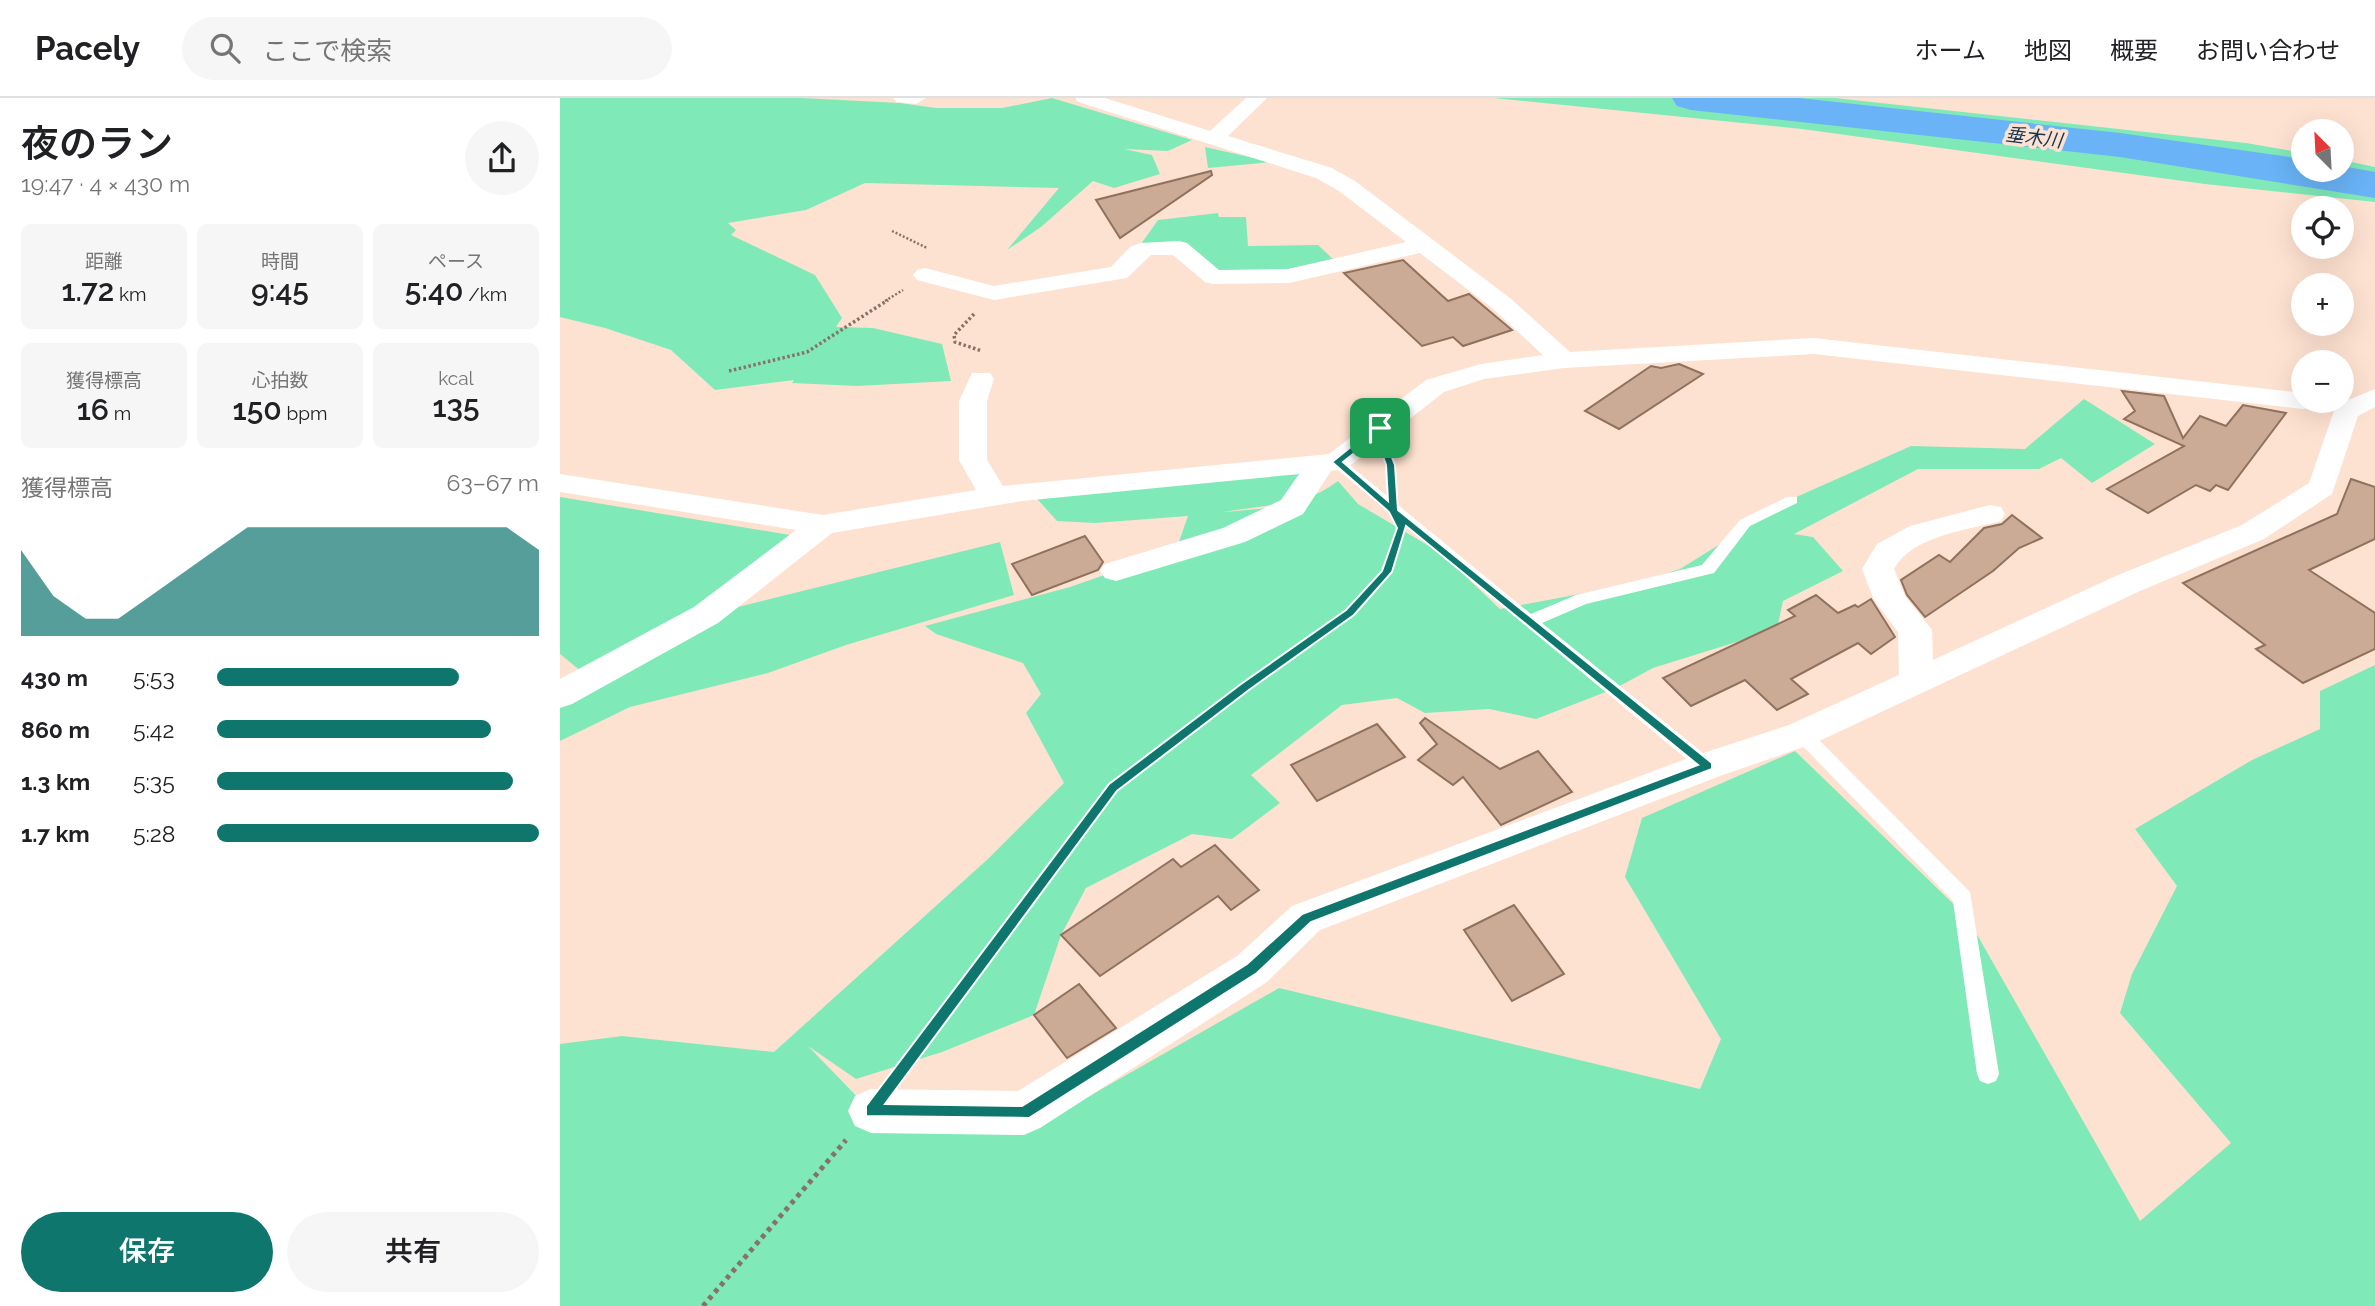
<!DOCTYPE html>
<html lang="ja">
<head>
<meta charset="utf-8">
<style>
  :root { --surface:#fff; --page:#f6f6f6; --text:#202124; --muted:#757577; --line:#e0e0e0; --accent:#0f766e }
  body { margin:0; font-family:Raleway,"Noto Sans JP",sans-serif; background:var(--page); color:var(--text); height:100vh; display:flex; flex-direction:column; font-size:26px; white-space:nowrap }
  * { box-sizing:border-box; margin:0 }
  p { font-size:23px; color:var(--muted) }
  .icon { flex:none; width:38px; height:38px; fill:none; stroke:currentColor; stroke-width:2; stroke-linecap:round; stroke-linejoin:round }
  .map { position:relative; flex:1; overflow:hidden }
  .side { display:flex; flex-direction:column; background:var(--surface); width:560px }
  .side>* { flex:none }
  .needle { width:46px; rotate:336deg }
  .tools { position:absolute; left:1731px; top:21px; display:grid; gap:14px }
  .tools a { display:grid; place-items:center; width:63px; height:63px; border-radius:50%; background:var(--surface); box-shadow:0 7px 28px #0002; font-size:35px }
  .pin { position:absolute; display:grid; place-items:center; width:60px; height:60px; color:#fff; margin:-30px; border-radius:14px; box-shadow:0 4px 10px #0006 }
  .round { display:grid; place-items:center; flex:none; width:74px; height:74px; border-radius:37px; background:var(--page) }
  .headline { display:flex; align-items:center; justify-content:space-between; height:119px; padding:0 21px }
  h1 { font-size:38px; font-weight:600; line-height:52px }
  .metrics { display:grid; grid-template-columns:repeat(3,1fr); gap:10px; height:119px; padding:7px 21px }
  .metrics div { display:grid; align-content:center; border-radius:10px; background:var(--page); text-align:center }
  .metrics b { font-size:30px; font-weight:600 }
  .metrics small { font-size:19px; font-weight:400 }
  .metrics p { font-size:19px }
  .chart { height:196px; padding:14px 21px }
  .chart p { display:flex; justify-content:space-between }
  .chart svg { width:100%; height:126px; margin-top:7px; fill:var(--accent); opacity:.7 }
  .button { display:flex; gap:14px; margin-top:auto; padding:14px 21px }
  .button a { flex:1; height:80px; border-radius:42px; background:var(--accent); color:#fff; font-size:28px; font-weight:600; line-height:80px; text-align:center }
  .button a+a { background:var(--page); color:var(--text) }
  ul { padding:0 21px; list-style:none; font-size:23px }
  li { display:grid; grid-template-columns:112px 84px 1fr; align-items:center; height:52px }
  li i { height:18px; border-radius:9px; background:var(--accent) }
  header { display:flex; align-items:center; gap:42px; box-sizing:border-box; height:98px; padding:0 35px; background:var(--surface); border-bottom:2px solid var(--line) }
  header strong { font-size:33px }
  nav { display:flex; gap:38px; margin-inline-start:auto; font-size:24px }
  .search { width:490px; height:63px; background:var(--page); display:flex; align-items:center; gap:18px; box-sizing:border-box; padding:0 24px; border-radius:38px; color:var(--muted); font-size:26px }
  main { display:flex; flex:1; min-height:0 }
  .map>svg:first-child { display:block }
  .green { fill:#80e9b8 }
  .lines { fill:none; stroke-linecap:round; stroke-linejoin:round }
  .river { fill:#69b3f6; fill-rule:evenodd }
  .building { fill:#ccab96; stroke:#90715e; stroke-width:2 }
  .path-far3 { stroke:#867367; stroke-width:2.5; stroke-dasharray:2 2; stroke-linecap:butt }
  .path-far2 { stroke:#867367; stroke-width:3.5; stroke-dasharray:2.5 2.5; stroke-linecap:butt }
  .path-far1 { stroke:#867367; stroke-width:4.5; stroke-dasharray:3.5 3.5; stroke-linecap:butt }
  .path { stroke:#867367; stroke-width:5; stroke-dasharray:4.5 4.5; stroke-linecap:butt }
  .lane { fill:#fff; fill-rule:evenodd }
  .street { fill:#fff; fill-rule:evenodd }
  .route { fill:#0f766e; stroke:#fff; stroke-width:2; fill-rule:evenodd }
  .labels { text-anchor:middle; stroke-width:7; stroke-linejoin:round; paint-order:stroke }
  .far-water-label { font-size:19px; font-style:italic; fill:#173551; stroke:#fee2d1 }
</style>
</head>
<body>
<header>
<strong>Pacely</strong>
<div class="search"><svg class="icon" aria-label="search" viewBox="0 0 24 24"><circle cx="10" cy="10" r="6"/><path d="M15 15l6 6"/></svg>ここで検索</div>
<nav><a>ホーム</a><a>地図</a><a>概要</a><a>お問い合わせ</a></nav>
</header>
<main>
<section class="side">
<div class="headline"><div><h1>夜のラン</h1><p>19:47 · 4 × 430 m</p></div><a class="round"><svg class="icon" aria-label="share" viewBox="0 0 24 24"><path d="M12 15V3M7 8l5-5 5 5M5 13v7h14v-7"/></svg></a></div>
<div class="metrics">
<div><p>距離</p><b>1.72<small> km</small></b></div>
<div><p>時間</p><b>9:45</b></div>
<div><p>ペース</p><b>5:40<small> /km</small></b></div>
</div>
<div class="metrics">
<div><p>獲得標高</p><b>16<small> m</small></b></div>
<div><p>心拍数</p><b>150<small> bpm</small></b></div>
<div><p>kcal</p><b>135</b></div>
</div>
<div class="chart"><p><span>獲得標高</span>63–67 m</p>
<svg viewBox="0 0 160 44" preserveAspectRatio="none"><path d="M0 44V14L10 30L20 38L30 38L40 30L50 22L60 14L70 6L80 6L90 6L100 6L110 6L120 6L130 6L140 6L150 6L160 14V44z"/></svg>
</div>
<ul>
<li><b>430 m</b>5:53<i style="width:75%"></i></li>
<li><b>860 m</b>5:42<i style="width:85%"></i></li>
<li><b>1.3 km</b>5:35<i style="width:92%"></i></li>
<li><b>1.7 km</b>5:28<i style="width:100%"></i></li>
</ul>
<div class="button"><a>保存</a><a>共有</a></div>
</section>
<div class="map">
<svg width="1815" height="1208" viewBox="0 0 1815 1208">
  <rect width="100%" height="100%" fill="#fee2d1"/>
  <!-- green -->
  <g class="green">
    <polygon points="0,0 242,0 340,5 376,10 442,10 492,0 632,42 608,53 564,51 592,57 600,76 554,90 533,83 481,129 447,152 499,90 305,85 246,112 168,125 176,132 171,137 255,177 282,220 276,229 313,230 382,246 391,283 297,288 232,285 234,282 155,292 111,252 45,230 0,219"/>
    <polygon points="933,0 1275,0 1686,45 1743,55 1743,72 1782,72 1782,62 1815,69 1815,104 1645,86 1242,31"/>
    <polygon points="645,49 712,64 648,70"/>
    <polygon points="658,115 659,119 686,119 688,148 758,147 773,161 718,173 653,179 625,147 581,146 598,122"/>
    <path d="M1524,301L1595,346L1532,385L1501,360L1479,371H1358L1234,436L1253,439L1283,473L1223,503L1216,536L1186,541L1093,570L1056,590L976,621L929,611L865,615L837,600L782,607L691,677L720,705L672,741L632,736L526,790L501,837L474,917L382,954L296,981L248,948L311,1013L468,1033L719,890L1140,991L1161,941L1065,779L1082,720L1235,653L1407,819L1580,1123L1671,1045L1560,915L1572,876L1617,788L1575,731L1692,662L1760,631V593L1815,567V1208H0V946L62,938L214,954L429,760L504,685L466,615L481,596L463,565L376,536L365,528L510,489L616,452L628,418L535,425L497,423L470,393L739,376L750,381L726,405L662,414C704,411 744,409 778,383L798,406L881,455L940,511L1073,486L1120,471L1234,400L1351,348L1465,351Z"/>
    <polygon points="0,399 230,437 184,487 22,574 0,556"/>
    <polygon points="440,444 454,497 286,547 208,575 70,609 0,643 0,597 146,517"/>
  </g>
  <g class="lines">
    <!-- river -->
    <polygon class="river" points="1112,0 1239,0 1560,35 1743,61 1743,72 1782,72 1782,68 1815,74 1815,100 1560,59 1131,12 1117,8"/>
  </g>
  <!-- building -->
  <g class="building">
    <polygon points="651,73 652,77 560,140 536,102"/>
    <polygon points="843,162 888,203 909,196 952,232 903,248 893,239 862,248 784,175"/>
    <polygon points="1119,266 1143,276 1059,331 1025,313 1091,268 1101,270"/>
    <polygon points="1562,293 1604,298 1623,340 1640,318 1666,328 1683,307 1726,315 1668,392 1656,387 1650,393 1636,387 1588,415 1547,391 1624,348 1564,321 1575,313"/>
    <polygon points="1791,381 1815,389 1815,441 1749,472 1815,515 1815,551 1743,585 1696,551 1705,547 1623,485 1777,416"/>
    <polygon points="1452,417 1482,440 1459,450 1433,473 1365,519 1347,497 1341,482 1379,457 1390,464 1424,430 1442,426"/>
    <polygon points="525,438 543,464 538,472 472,497 452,466"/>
    <polygon points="1256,497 1278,515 1295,507 1298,509 1311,501 1335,539 1311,556 1298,545 1231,581 1248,596 1217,612 1185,582 1131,608 1103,580 1235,518 1228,512"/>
    <polygon points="865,620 940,671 978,653 1012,694 941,727 903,679 893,687 858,662 877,646 860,625"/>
    <polygon points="817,626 845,659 757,703 731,667"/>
    <polygon points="655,747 699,792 671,812 658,798 540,878 501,837 613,761 621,769"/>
    <polygon points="954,807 1004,876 952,903 904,832"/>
    <polygon points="519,886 556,930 507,960 474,917"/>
  </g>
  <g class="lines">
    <!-- path-far3 -->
    <g class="path-far3">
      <polyline points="332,133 367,150"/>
      <polyline points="325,203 343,192"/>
    </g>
    <!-- path-far2 -->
    <g class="path-far2">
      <polyline points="414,216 394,237 395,244 422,253"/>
      <polyline points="169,273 247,254 328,202"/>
      <polyline points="831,462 837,444"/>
    </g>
    <!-- path-far1 -->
    <polyline class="path-far1" points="478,790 553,690 685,589 790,515 827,474 832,460"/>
    <!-- path -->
    <g class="path">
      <polyline points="342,972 479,789"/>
      <polyline points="143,1208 286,1042"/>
    </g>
    <!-- lane -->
    <g class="lane">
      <polygon points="777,360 782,361 971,516 1016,497 1142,467 1180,422 1227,399 1237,399 1237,405 1190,428 1154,475 1026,506 982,525 1153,663 1156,668 1153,673 1141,673 772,367 770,364"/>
      <polygon points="1242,629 1248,631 1410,794 1439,976 1436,983 1428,986 1420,983 1417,976 1393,803 1236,641 1233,636 1236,631"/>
    </g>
    <!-- street -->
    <g class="street">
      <polygon points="333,0 366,0 356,6 336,4"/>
      <polygon points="515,0 545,0 650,33 686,0 707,0 668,38 772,70 795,83 950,200 1010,254 1254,240 1743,295 1743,303 1757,303 1753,309 1743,311 1254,256 1004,270 924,281 884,294 787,370 771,373 743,416 685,444 556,483 545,480 540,473 545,466 663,430 721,402 739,376 462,403 272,435 158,525 12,606 0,610 0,581 134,509 236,432 0,394 0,376 263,417 416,392 399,362 399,303 412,275 430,275 434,281 427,303 427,362 443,388 769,356 866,282 921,266 983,257 932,210 860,155 729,185 653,186 645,184 613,157 591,157 567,180 434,202 357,182 353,177 357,172 365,170 434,188 551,169 570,149 580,145 619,143 627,145 659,172 729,171 846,144 779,93 756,80 518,4"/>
      <path d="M1815,291V309L1798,318L1772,396L1704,441L1580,493L1255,645L1160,678L760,832L707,884L480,1030L464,1037L311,1035L295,1028L288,1013L295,998L311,991L458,993L677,858L732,808L1134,658L1229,627L1339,577L1338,534L1314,502L1302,471L1317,446L1350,428L1430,407L1441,409L1445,416L1441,423C1407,432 1352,438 1334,471L1345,498L1372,532L1373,562L1558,477L1682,427L1749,385L1776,307Z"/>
    </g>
  </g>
  <!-- route -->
  <path class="route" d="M817,328L824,330L825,342L835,367L838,412L1152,665V671L751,824L697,875L469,1020L306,1018V1008L549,686L681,586L786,512L822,473L837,430L829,414L772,364ZM816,338L826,367L828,403L783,364ZM846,428L1138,667L742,816L687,866L462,1008L325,1006L557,693L689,592L794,517L832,474Z"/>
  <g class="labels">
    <!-- far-water labels -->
    <g class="far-water-label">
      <text transform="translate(1474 39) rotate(7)" y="7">垂木川</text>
    </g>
  </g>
</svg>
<div class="tools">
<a><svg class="needle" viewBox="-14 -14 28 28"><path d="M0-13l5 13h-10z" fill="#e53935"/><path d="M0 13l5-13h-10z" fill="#757577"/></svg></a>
<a><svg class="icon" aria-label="locate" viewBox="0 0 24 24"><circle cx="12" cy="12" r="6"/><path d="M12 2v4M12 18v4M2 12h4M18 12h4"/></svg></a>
<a>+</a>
<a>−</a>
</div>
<div class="pin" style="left:820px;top:330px;background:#1e9e55"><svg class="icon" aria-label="arrive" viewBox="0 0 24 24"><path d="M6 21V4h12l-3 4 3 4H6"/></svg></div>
</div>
</main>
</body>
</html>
